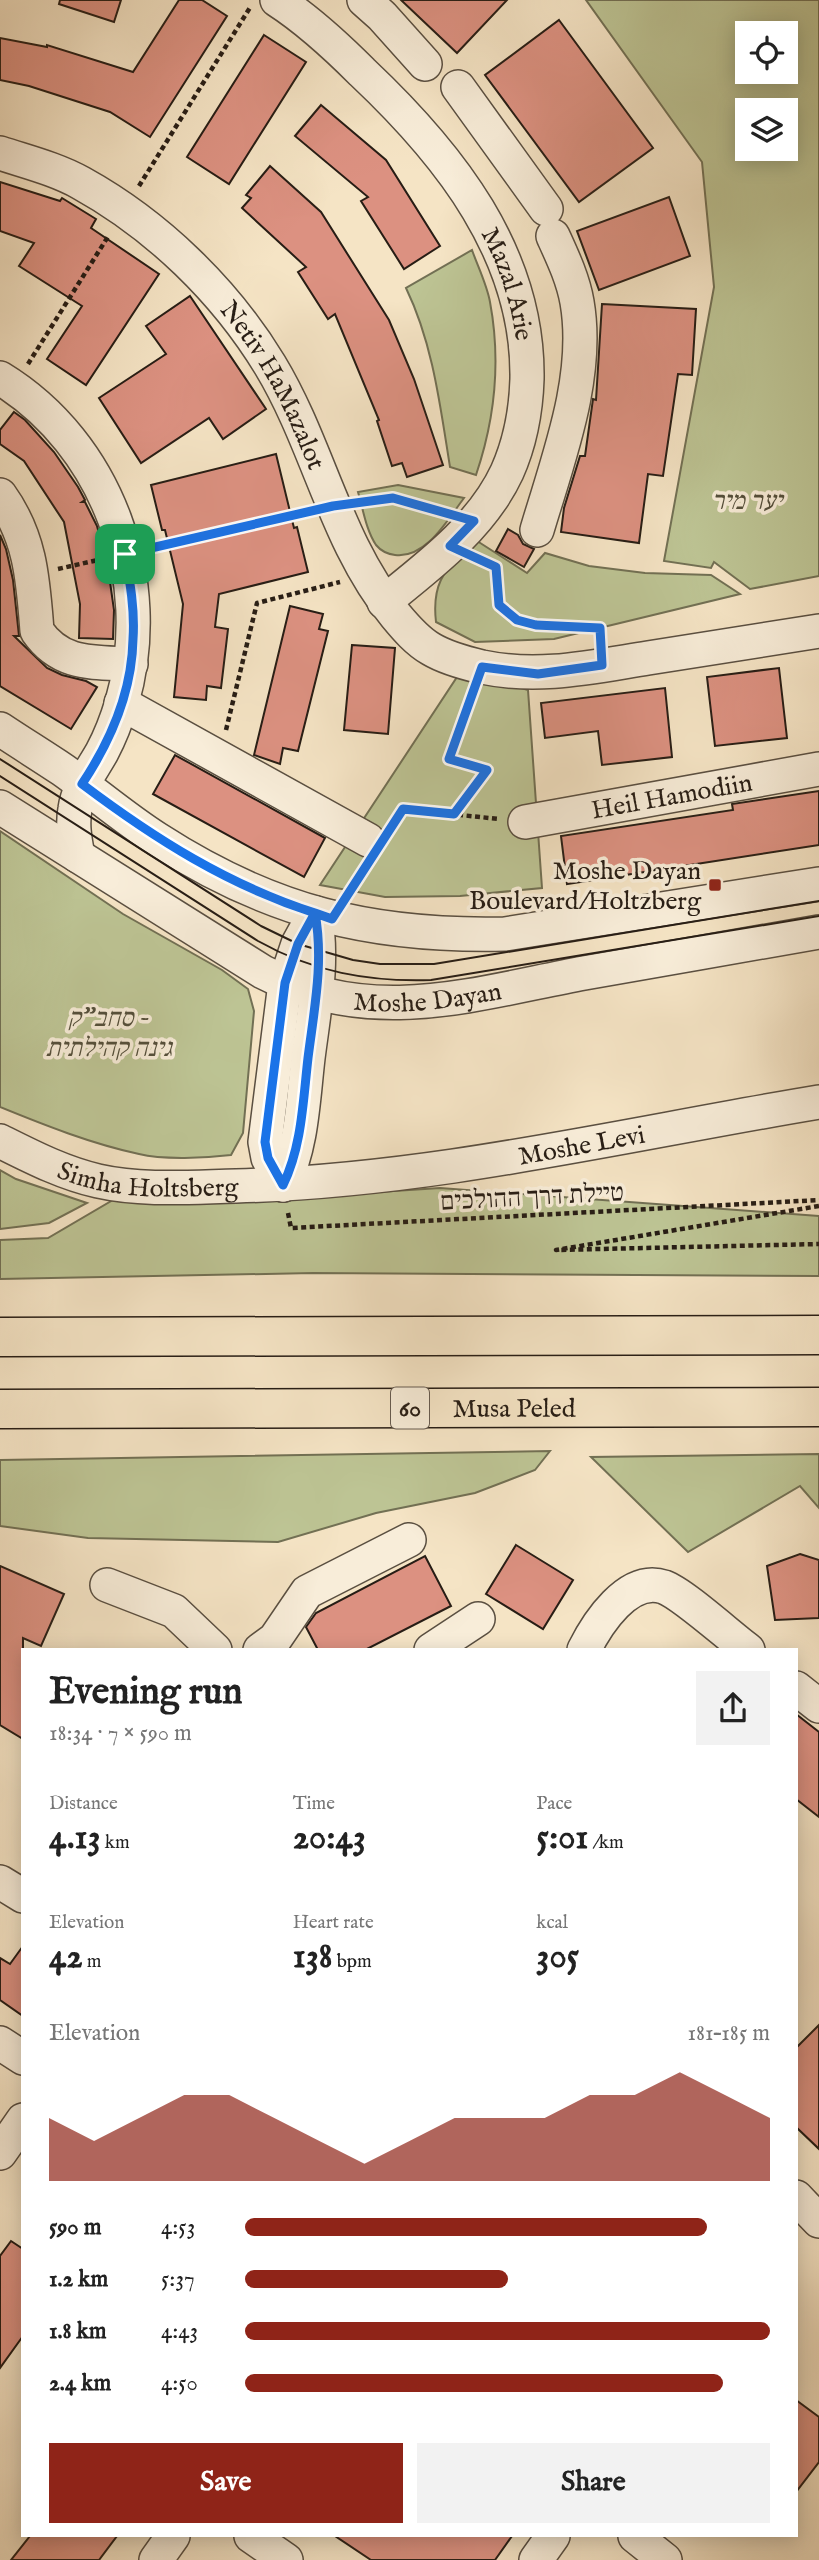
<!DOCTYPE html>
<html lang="en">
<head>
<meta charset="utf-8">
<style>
  :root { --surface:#fff; --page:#f2f2f2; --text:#222; --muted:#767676; --accent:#8f2418 }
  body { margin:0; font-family:"IM FELL English","Frank Ruhl Libre",serif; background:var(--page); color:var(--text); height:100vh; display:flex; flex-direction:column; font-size:26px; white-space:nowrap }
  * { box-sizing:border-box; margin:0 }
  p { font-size:23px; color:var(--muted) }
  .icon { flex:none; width:38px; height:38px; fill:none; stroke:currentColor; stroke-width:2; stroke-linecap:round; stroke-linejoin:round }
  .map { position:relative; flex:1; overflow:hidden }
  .sheet { position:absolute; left:21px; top:1648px; width:777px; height:889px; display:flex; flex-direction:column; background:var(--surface); border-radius:0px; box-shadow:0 4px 18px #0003 }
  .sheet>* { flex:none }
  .tools { position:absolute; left:735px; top:21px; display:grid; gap:14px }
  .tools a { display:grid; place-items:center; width:63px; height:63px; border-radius:0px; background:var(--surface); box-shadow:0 4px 18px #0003; font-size:35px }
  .pin { position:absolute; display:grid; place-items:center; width:60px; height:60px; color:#fff; margin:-30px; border-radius:14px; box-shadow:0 4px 10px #0006 }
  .round { display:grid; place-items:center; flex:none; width:74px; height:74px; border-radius:0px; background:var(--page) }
  .summary { display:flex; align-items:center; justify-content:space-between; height:119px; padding:0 28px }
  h1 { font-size:38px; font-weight:800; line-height:52px }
  .metrics { display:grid; grid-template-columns:repeat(3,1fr); gap:10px; height:119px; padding:7px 28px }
  .metrics div { display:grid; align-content:center }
  .metrics b { font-size:35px; font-weight:800 }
  .metrics small { font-size:19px; font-weight:400 }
  .metrics p { font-size:19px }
  .chart { height:196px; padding:14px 28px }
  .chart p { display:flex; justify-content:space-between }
  .chart svg { width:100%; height:126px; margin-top:7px; fill:var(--accent); opacity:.7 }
  .button { display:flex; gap:14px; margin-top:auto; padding:14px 28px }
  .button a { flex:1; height:80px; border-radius:0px; background:var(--accent); color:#fff; font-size:28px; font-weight:800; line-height:80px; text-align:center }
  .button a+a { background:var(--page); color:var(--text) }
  ul { padding:0 28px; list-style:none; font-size:23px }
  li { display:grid; grid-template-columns:112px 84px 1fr; align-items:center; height:52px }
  li i { height:18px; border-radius:9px; background:var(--accent) }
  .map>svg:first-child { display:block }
  .green { fill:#bdc494; stroke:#727054; stroke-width:2; fill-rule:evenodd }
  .building { fill:#dc9181; stroke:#271d15; stroke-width:2 }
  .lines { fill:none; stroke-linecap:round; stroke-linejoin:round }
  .minor-casing { stroke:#5a4f41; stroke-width:36 }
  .highway-casing { stroke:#271d15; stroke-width:41 }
  .path { stroke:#271d15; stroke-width:4.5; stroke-dasharray:5 3.5; stroke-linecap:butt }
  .minor { stroke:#f8edd9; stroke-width:33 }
  .highway { stroke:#f5e4c5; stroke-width:38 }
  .tram { stroke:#271d15; stroke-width:2 }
  .route-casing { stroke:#fff; stroke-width:14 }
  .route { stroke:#1a73e8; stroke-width:9 }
  .poi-dot { fill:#8f2418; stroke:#f8edd9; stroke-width:2.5 }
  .labels { text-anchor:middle; stroke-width:7; stroke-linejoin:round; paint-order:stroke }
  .shield { fill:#f8edd9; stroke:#665b50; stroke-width:2 }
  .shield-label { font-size:24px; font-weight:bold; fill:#271d15 }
  .street-label { font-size:26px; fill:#271d15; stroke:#f8edd9 }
  .park-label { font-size:26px; font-style:italic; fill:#544f3b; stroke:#f8edd9 }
  .poi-label { font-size:26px; fill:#271d15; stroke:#f8edd9; text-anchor:end }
</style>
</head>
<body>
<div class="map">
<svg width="819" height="2560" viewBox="0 0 819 2560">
  <rect width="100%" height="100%" fill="#f5e4c5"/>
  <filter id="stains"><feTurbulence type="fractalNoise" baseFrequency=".00286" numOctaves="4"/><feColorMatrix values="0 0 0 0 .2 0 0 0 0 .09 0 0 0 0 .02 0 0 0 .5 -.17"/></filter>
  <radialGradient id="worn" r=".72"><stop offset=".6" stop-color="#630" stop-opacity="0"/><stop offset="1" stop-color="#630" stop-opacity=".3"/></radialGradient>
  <!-- green -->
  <g class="green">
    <path d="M586,0H819V576L750,589L714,562L711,568L664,561L714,287L702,162ZM747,33H786V72H747ZM747,110H786V149H747Z"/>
    <path d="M472,250C478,267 487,285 490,302C501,361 495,419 476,475L450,467C440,405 433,344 406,288Z"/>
    <path d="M398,485L464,498C448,519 426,559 395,555C387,554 381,551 376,545C366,530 363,509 358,492Z"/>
    <path d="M474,539L527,573L545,553L589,566L645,573L711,575L740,594L554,639L475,642L436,622C431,579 448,568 474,539Z"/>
    <polygon points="461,671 528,690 542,888 460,896 385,897 320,885"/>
    <path d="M0,831L123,914L222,970L248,989L254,1011L243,1133L231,1155C206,1158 163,1160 139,1154C92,1144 44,1125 0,1107Z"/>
    <polygon points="0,1170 16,1179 87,1203 49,1223 0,1229"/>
    <polygon points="440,1188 819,1216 819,1276 313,1273 0,1279 0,1240 48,1238 113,1200 271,1199"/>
    <polygon points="550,1451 535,1470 475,1493 376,1513 278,1542 88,1538 0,1526 0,1460"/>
    <polygon points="819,1454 819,1508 800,1486 688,1552 591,1457"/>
  </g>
  <!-- building -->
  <g class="building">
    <polygon points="60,0 121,0 114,22 59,4"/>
    <polygon points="179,0 202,0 227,16 150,137 110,112 29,86 0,80 0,38 47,47 47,45 133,72"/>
    <polygon points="401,0 507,0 457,53"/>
    <polygon points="559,20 653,148 579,202 485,75"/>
    <polygon points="264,35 306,62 229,184 187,157"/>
    <polygon points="321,105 386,160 440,246 404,269 361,201 368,197 295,136"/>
    <polygon points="270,166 321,212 389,320 414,379 443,465 407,477 402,463 392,466 377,421 379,420 335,314 328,319 298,272 306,267 242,208 251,198 246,195"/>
    <polygon points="0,182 60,201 62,198 96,219 91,228 159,274 86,385 47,359 82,306 19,266 34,243 0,231"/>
    <polygon points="669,197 690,256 599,290 577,231"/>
    <polygon points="190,296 266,409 223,439 209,418 141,463 99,398 166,354 146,326"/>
    <polygon points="602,304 696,309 692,375 678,374 663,476 648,474 639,543 561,532 564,508 580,456 585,456 593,399 596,400"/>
    <polygon points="14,412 25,420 54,452 78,487 85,500 82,502 85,502 97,526 108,568 114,610 113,639 79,638 80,604 64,522 24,461 0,444 0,430"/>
    <polygon points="276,454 294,528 297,527 308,572 219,594 215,627 228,629 221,688 207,686 206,700 174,697 183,604 165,530 162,530 151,485"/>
    <polygon points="508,529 518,535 523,544 534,549 524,567 496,551"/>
    <polygon points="0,535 6,549 13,580 19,636 14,636 47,668 62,675 86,681 97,687 71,729 0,686"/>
    <polygon points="290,606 323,614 319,629 328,631 298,751 283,748 280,764 254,755"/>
    <polygon points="352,645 395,648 388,734 344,730"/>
    <polygon points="779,668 787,738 715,746 707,677"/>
    <polygon points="665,688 672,757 602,765 598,731 545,738 541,703"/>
    <polygon points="175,755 325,838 304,877 153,794"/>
    <polygon points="819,791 819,845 567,884 561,836 733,810 732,804"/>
    <polygon points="516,1545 573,1580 543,1629 486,1594"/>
    <polygon points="800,1554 819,1560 819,1618 775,1620 767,1566"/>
    <polygon points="425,1556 451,1606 365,1650 318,1650 306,1627 316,1613"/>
    <polygon points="0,1566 64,1594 41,1646 23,1638 23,1739 0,1725"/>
    <polygon points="796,1714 819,1732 819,1817 796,1799"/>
    <polygon points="23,1946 23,2016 0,2000 0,1958 10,1964"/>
    <polygon points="819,2025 819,2149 796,2127 796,2048"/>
    <polygon points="11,2241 23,2249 23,2336 0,2368 0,2256"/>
    <polygon points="796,2400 819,2417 819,2462 796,2492"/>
    <polygon points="30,2536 117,2536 99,2560 11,2560"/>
    <polygon points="335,2536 512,2536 495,2560 371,2560"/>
  </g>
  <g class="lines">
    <!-- minor casing -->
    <g class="minor-casing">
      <g id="minor">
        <path id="s1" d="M277,0C308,20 336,46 362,72C449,154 529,254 527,379C526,411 520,443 507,472C482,526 430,565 384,602"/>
        <polyline points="364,0 382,16 425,64"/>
        <polyline points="458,87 546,209"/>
        <path id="s2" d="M0,153C27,162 56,169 81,183C157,225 225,291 270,365C319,446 335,542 396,616C406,628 417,641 431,649C446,658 465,663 482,667C539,679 591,667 648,658C705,649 762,640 819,631"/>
        <path d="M0,378C108,444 157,581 122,702C117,719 110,737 102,752C92,770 78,787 75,809C72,825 75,840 78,856"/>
        <path d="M0,495C31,538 33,580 37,631C61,666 93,662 131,664"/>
        <path d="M537,530C558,459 590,377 577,302C573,279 563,258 553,236"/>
        <polyline points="121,703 368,840"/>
        <path d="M0,729C21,743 42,756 63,770C94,792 124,818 157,839C270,912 371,937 505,934L819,884"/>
        <path id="s3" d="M0,807L263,972C373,1028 472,994 584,973C662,959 741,946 819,932"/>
        <path id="s4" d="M525,822L819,769"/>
        <path id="s5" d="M0,1141C32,1157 63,1173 98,1181C142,1191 191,1187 236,1186C432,1181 626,1134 819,1102"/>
        <polyline points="283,1185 268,1158 265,1142 285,983 298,944 315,913"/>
        <path d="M283,1185C302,1146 303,1101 308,1058C314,1010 324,962 315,913"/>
        <polyline points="107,1585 174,1611 215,1650"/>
        <polyline points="260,1650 275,1639 307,1592 409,1540"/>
        <polyline points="431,1650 478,1619"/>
        <path d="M584,1650C597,1624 628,1575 664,1587C683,1594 729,1636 748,1650"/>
        <polyline points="796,1688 819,1706"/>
        <polyline points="0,1882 23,1896"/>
        <polyline points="0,2043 23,2058"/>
        <polyline points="0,2153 23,2120"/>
        <polyline points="796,2197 819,2221"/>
        <polyline points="251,2536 286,2560"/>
        <polyline points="635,2536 665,2560"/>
        <polyline points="156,2560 173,2536"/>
        <polyline points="536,2560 553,2536"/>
      </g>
    </g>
    <!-- highway casing -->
    <g class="highway-casing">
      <g id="highway">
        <polyline points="0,1337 819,1335"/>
        <path id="s6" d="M0,1409L819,1407"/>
      </g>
    </g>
    <!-- path -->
    <g class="path">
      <polyline points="139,186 251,6"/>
      <polyline points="28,364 109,235"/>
      <polyline points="363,502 393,498 446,513"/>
      <polyline points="151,548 306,512"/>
      <polyline points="478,559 497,567 499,605 517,619 536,625 600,628 601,640"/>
      <polyline points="58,569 98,560"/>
      <polyline points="226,730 257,603 340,582"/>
      <polyline points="454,814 487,770 449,759 473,691"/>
      <polyline points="392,827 403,809 499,819"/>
      <polyline points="350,891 366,866"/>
      <polyline points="819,1206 556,1250 819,1244"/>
      <polyline points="288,1213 291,1228 819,1200"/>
    </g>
    <!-- minor -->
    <use href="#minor" class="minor"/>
    <!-- highway -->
    <use href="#highway" class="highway"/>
    <!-- tram -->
    <g class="tram">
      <polyline points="0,759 261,926 298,944 353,960 380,964 434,964 819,901"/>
      <path d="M0,776L258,941C313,972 368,982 431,980L819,916"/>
    </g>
  </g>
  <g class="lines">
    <!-- route casing -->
    <g class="route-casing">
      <path id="route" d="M125,554C130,582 135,610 133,639C132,691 110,742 82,784C155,839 228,885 315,913L298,944L285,983L265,1142L268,1158L283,1185C302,1146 303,1101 308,1058C314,1010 324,962 315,913L332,919L403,809L454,814L487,770L449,759L482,667L538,674L602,665L600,628L536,625L517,620L499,605L496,567L450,546L474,521L393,498L333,506L125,554"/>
    </g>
    <!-- route -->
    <use href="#route" class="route"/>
  </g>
  <!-- markers -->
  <rect class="poi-dot" x="708" y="878" width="14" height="14" rx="3.5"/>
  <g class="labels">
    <!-- shield labels -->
    <rect class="shield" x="391" y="1387.5" width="38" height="41" rx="5"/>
    <g class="shield-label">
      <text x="410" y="1416">60</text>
    </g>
    <!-- street labels -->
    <g class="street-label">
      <text dy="9" stroke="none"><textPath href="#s1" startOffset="373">Mazal Arie</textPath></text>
      <text dy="9" stroke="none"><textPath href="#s2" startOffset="371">Netiv HaMazalot</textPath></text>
      <text dy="9" stroke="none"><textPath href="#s4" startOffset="149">Heil Hamodiin</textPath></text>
      <text dy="9" stroke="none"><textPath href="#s3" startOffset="480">Moshe Dayan</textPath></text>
      <text dy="9" stroke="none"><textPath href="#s5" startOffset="593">Moshe Levi</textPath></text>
      <text dy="9" stroke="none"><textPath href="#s5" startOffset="156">Simha Holtsberg</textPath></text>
      <text transform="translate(532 1196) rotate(-3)" y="9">טיילת דרך ההולכים</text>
      <text dy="9" stroke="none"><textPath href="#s6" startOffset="514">Musa Peled</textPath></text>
    </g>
    <!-- park labels -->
    <g class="park-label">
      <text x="747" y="509">יער מיר</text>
      <text x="109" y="1026">סחב"ק -<tspan x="109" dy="30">גינה קהילתית</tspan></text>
    </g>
    <!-- poi labels -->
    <g class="poi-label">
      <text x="701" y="879">Moshe Dayan<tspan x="701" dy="30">Boulevard/Holtzberg</tspan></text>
    </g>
  </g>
  <rect width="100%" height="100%" filter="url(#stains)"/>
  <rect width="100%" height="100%" fill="url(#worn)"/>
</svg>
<div class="tools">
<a><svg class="icon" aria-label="locate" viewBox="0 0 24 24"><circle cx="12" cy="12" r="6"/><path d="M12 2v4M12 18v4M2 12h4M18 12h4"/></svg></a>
<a><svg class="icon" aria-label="layers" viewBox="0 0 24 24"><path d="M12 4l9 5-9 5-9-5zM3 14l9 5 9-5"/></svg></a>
</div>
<div class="pin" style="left:125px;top:554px;background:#1e9e55"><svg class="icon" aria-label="arrive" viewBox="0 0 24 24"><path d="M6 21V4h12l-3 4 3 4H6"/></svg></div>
<section class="sheet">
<div class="summary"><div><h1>Evening run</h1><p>18:34 · 7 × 590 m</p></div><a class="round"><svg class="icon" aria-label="share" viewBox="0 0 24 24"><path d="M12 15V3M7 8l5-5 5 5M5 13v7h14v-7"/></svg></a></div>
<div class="metrics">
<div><p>Distance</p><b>4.13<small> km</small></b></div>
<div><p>Time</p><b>20:43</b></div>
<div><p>Pace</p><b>5:01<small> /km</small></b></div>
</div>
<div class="metrics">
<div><p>Elevation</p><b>42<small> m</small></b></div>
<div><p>Heart rate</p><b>138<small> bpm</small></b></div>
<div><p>kcal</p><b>305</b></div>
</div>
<div class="chart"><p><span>Elevation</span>181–185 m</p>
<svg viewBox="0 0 160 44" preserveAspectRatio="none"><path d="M0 44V22L10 30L20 22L30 14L40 14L50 22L60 30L70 38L80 30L90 22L100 22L110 22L120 14L130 14L140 6L150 14L160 22V44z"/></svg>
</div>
<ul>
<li><b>590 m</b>4:53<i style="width:88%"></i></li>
<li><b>1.2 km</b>5:37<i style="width:50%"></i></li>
<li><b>1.8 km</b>4:43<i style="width:100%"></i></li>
<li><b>2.4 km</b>4:50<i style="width:91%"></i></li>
</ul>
<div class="button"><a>Save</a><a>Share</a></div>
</section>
</div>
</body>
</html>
